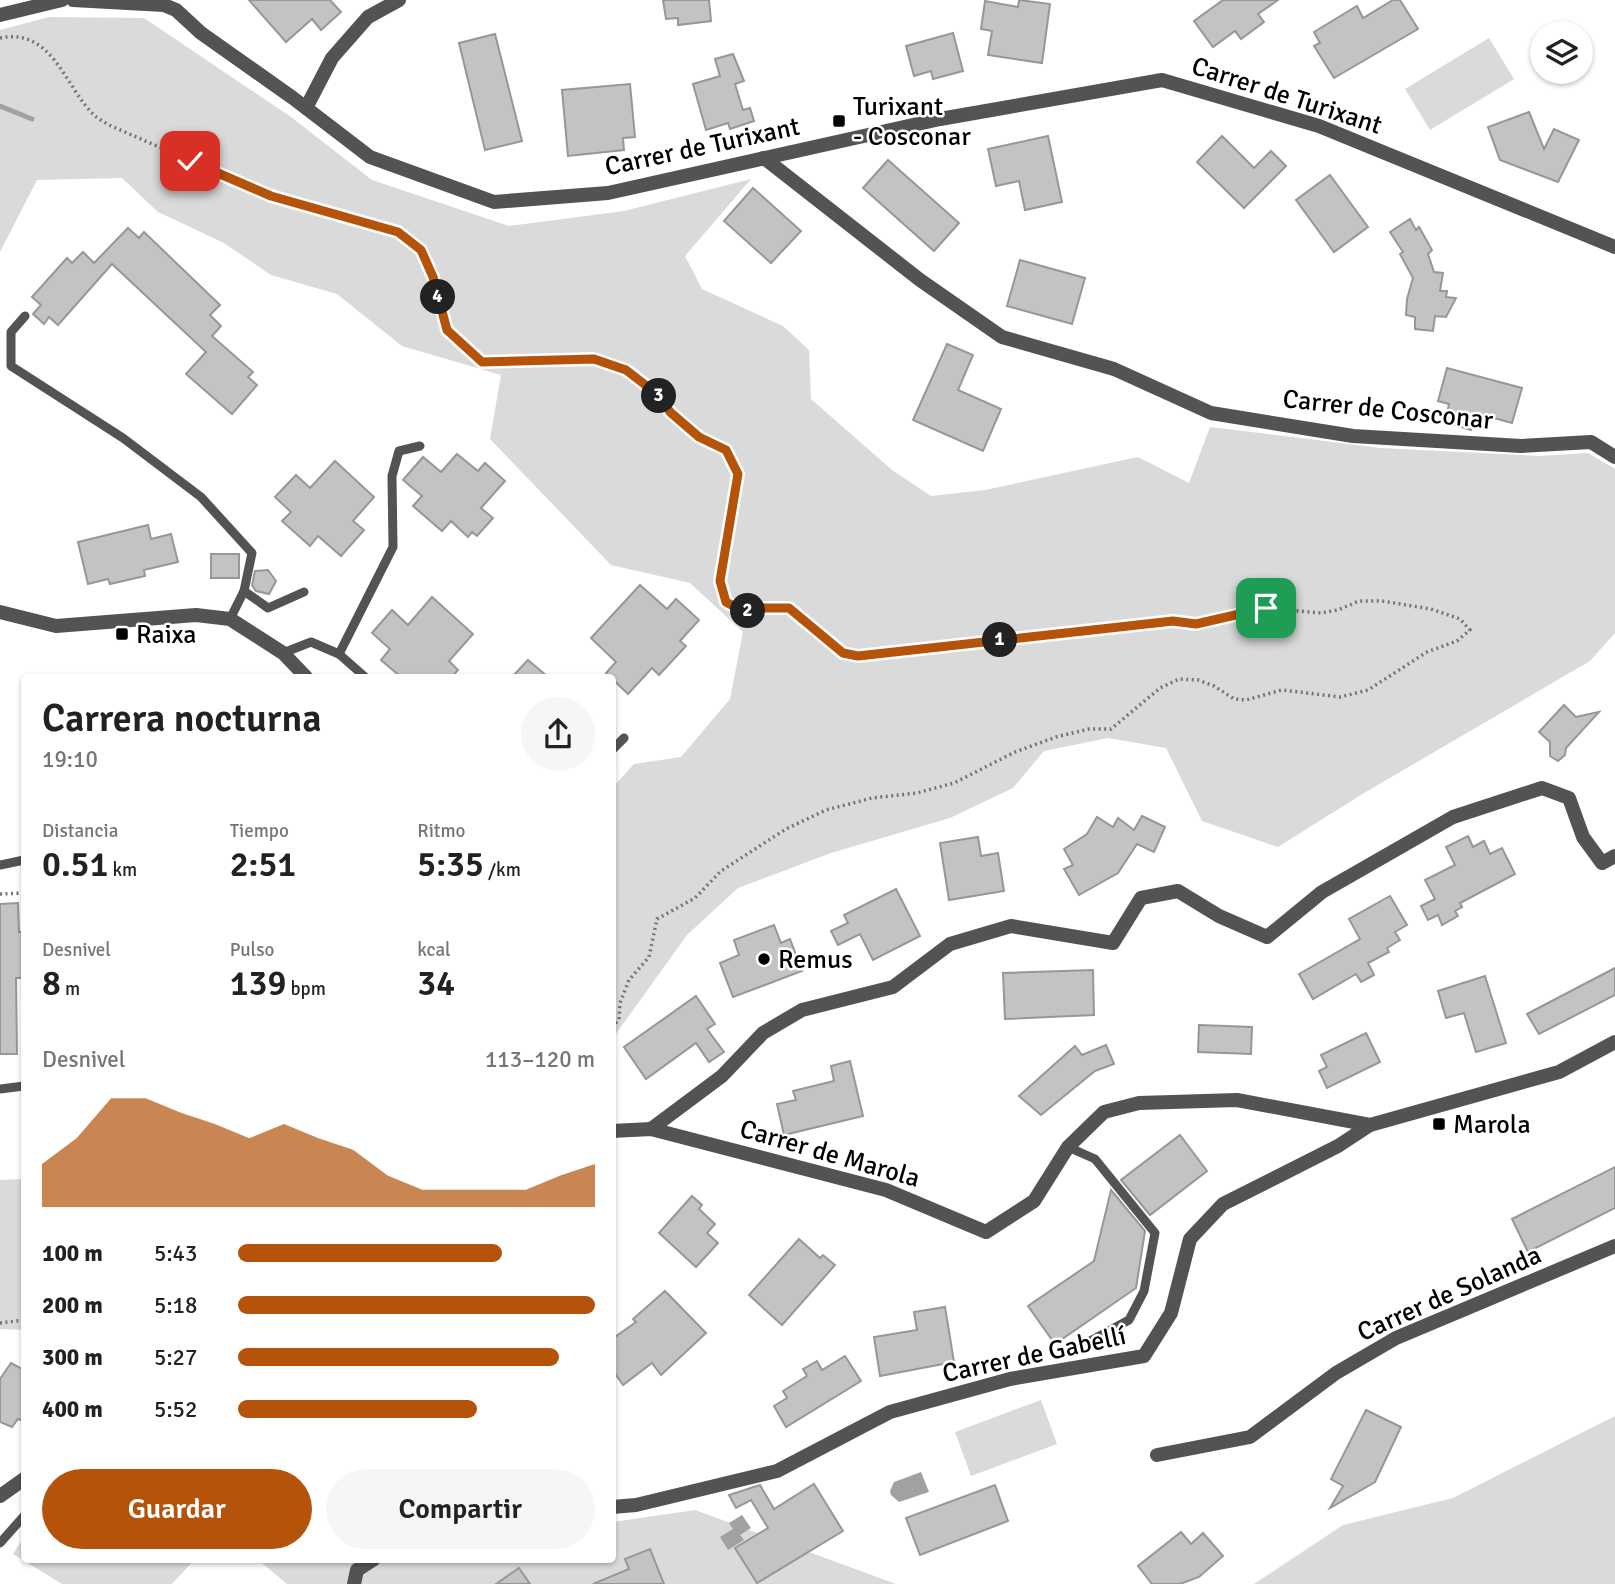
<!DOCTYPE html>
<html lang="es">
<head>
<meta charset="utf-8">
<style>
  :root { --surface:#fff; --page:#f6f6f6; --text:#222; --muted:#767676; --accent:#b45309 }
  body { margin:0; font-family:Signika,sans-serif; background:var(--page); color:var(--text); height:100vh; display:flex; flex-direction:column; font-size:26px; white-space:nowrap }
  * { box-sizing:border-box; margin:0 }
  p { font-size:23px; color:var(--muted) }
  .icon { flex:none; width:38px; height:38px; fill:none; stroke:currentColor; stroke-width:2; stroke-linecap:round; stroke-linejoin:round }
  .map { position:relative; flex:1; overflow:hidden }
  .panel { position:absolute; left:21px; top:674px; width:595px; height:889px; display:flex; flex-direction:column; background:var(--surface); border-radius:7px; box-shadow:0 2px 5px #0004 }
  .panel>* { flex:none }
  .fabs { position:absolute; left:1530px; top:21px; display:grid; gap:14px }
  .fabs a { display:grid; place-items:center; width:63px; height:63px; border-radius:50%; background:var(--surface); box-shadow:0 2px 5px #0004; font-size:35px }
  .pin { position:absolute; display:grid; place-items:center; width:60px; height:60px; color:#fff; margin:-30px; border-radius:14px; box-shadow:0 4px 10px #0006 }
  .km { position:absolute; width:35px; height:35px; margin:-18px; border-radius:50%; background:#222; color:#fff; font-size:19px; line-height:35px; text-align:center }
  .round { display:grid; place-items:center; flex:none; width:74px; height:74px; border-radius:37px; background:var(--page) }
  .overview { display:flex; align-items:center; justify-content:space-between; height:119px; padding:0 21px }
  h1 { font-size:38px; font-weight:600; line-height:52px }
  .figures { display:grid; grid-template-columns:repeat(3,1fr); gap:10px; height:119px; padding:7px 21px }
  .figures div { display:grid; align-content:center }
  .figures b { font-size:35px; font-weight:600 }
  .figures small { font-size:19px; font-weight:400 }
  .figures p { font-size:19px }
  .chart { height:196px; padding:14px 21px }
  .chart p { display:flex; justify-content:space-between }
  .chart svg { width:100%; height:126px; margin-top:7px; fill:var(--accent); opacity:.7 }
  .button { display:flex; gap:14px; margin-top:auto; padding:14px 21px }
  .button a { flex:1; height:80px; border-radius:42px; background:var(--accent); color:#fff; font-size:28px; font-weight:600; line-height:80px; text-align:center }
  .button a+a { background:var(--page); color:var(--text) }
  ul { padding:0 21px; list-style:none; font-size:23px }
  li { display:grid; grid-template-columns:112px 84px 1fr; align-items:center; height:52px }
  li i { height:18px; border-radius:9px; background:var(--accent) }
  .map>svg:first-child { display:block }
  .green { fill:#dadada }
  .water { fill:#a1a1a1 }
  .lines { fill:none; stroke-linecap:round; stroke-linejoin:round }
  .stream { stroke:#a1a1a1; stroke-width:5 }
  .building { fill:#c3c3c3; stroke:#979797; stroke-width:2 }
  .path { stroke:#757575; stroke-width:3.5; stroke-dasharray:2 3.5; stroke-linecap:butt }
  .lane { stroke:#535353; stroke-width:9 }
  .street { stroke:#535353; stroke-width:14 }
  .route-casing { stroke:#fff; stroke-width:14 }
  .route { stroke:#b45309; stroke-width:9 }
  .poi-dot { fill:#000; stroke:#fff; stroke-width:2.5 }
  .labels { text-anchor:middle; stroke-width:5; stroke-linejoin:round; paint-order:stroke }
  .street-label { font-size:26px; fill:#000; stroke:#fff }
  .poi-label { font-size:26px; fill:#000; stroke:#fff; text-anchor:start }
</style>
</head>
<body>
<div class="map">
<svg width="1615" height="1584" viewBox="0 0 1615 1584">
  <rect width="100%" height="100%" fill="#fff"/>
  <!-- green -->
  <g class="green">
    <polygon points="49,17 144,18 291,117 372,180 509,226 624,211 751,179 685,256 702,289 783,326 809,350 811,399 892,470 931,496 985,490 1138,457 1189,483 1210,427 1381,448 1539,456 1588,453 1615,469 1615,633 1590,661 1364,793 1278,847 1202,821 1166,748 1108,738 1044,751 1013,788 950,818 831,853 738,888 687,935 613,1038 613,787 634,764 681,757 730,699 743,632 690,583 611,565 490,439 501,375 402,346 337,294 271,275 224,243 158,212 122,178 37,180 0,252 0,30"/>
    <polygon points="1489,38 1514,79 1430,130 1405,89"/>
    <polygon points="24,1179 24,1330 0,1329 0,1180"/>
    <polygon points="1041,1400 1057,1444 971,1476 955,1432"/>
    <polygon points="1615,1416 1615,1584 1254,1584 1343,1525 1453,1498"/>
    <polygon points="695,1510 896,1584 287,1584 257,1559 612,1559 613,1522"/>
    <polygon points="24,1537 24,1559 195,1559 172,1584 62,1584 13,1554"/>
  </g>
  <!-- water -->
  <g class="water">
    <polygon points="921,1472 929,1492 899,1502 891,1495 890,1491 894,1482"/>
    <polygon points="742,1515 751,1528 740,1535 744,1540 728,1550 720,1537 733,1529 729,1523"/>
  </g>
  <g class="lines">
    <!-- stream -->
    <polyline class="stream" points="0,106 32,119"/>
  </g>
  <!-- building -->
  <g class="building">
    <polygon points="249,0 330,0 341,12 321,30 312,19 286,42"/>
    <polygon points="663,0 709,0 711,21 678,25 678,18 666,19"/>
    <polygon points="1019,0 1050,4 1042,63 988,55 992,31 981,29 985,1 1018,7"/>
    <polygon points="1223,0 1278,0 1258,14 1264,22 1241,39 1235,31 1213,47 1194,21"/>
    <polygon points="1393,0 1400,0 1418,29 1334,78 1314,46 1320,43 1314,32 1357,6 1363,18"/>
    <polygon points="953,33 963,71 933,79 931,71 914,76 906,46"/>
    <polygon points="495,34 522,141 485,150 459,43"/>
    <polygon points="733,54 744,81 735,84 743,110 750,108 754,121 730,129 728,123 706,130 693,84 720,76 715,59"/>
    <polygon points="630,84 635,137 623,138 624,150 568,156 562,90"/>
    <polygon points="1529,112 1544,149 1554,129 1579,140 1558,182 1500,160 1488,127"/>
    <polygon points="1048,136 1062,202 1025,210 1019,181 996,186 988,149"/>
    <polygon points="1222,136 1254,168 1271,151 1286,166 1244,208 1197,162"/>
    <polygon points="888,160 959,223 934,251 863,188"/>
    <polygon points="1330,175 1368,227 1334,252 1296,200"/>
    <polygon points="753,188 801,231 771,263 724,221"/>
    <polygon points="1410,219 1416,230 1419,227 1432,250 1428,254 1434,272 1443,273 1440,291 1447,291 1446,297 1456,298 1446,317 1435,316 1433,331 1415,329 1415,317 1406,315 1407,299 1413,278 1400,254 1403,252 1390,232"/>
    <polygon points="128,228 139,238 144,232 220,305 210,315 221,326 212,336 253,372 248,377 257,385 232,414 186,374 206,352 112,264 58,325 49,317 44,324 33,314 41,305 32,297 67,258 72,263 83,252 94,263"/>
    <polygon points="1020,260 1085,278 1072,324 1007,306"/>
    <polygon points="947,344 973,355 958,390 1001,409 983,451 913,420"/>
    <polygon points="1447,368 1522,388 1512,423 1476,413 1471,430 1445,422 1449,404 1438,401"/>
    <polygon points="457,454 478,471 485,463 505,481 481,508 493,518 477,536 472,532 468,537 451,521 442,531 413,506 422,496 403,480 423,457 441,472"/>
    <polygon points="335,461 374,497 353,521 364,530 341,556 318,536 310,546 282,521 291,512 275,497 296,475 310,488"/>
    <polygon points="148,525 151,539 171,534 178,562 144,570 145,576 110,584 108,579 88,584 78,542"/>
    <rect x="211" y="554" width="28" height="24"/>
    <polygon points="268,570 276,581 269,594 256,591 252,585 255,571"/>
    <polygon points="640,585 667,609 676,599 699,620 680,641 686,646 659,675 652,668 628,694 606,673 616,662 591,638"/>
    <polygon points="432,597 473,634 449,661 458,670 452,677 401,677 381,660 390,649 372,633 392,610 408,625"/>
    <polygon points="528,660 548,677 512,677"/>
    <polygon points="1564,705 1576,717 1599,712 1566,748 1565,755 1558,761 1550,756 1550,742 1539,732"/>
    <polygon points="1142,816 1165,827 1154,852 1137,844 1118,873 1079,895 1064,869 1073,865 1064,849 1087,834 1097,817 1113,827 1118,818 1134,830"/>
    <polygon points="1468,836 1473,847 1484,841 1490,854 1502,848 1515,874 1460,903 1462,907 1455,911 1458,916 1442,925 1438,915 1428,920 1421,906 1435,899 1425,880 1455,865 1446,847"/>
    <polygon points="978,837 981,856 998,853 1004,891 949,900 940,843"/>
    <polygon points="896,889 920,936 873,960 860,934 838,945 831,931 848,923 844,915"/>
    <polygon points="1390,896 1407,925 1395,932 1400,940 1387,948 1389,952 1368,963 1374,975 1361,982 1356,974 1313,999 1299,974 1360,939 1349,919"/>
    <polygon points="18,903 19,932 24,932 24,978 16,978 17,1054 0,1054 0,904"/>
    <polygon points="774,925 781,943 790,939 802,971 733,997 720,963 739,955 734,940"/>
    <polygon points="1615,968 1615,995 1539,1034 1527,1014"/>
    <polygon points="1093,970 1094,1015 1005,1019 1003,973"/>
    <polygon points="1485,976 1506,1043 1476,1052 1464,1013 1446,1018 1438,991"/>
    <polygon points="696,996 715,1024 707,1029 724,1052 709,1062 696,1043 646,1079 624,1047"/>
    <polygon points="1199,1025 1252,1027 1251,1054 1198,1052"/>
    <polygon points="1366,1033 1380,1062 1327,1088 1319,1071 1327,1067 1321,1055"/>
    <polygon points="1106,1045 1114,1064 1095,1071 1041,1115 1019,1096 1075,1046 1082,1055"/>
    <polygon points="850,1061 863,1116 784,1135 777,1104 796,1100 793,1091 834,1081 831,1066"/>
    <polygon points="1180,1135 1207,1171 1150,1215 1121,1180"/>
    <polygon points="1615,1167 1615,1208 1528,1252 1512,1219"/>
    <polygon points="1111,1190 1145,1231 1136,1288 1055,1344 1028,1306 1094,1261"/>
    <polygon points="692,1196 702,1205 699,1209 715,1224 707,1233 718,1243 696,1267 659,1233"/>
    <polygon points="799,1239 820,1258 823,1255 835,1265 782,1325 749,1295"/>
    <polygon points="665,1291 706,1333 661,1375 652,1363 623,1385 612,1369 612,1339 636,1322 633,1319"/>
    <polygon points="945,1307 954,1362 880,1376 874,1337 917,1330 914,1312"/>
    <polygon points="845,1356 861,1381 786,1427 774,1406 787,1398 783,1391 807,1376 803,1369 817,1361 822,1370"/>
    <polygon points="11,1363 24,1370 24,1421 18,1419 12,1427 0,1422 0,1379"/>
    <polygon points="1366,1410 1401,1427 1375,1482 1330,1508 1343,1486 1331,1479"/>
    <polygon points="814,1484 843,1531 757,1583 735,1548 768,1528 751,1500 736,1508 729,1495 760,1485 774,1509"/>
    <polygon points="995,1485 1008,1521 920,1555 906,1518"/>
    <polygon points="1181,1532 1191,1544 1203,1533 1223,1556 1199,1577 1180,1584 1152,1584 1138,1566"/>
    <polygon points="650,1549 664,1584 593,1584 629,1569 625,1559"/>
    <polygon points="519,1568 530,1584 496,1584"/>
  </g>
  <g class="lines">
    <!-- path -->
    <g class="path">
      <path d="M0,38C53,27 65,88 95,116C99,119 104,122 109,125L271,196L398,232L421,250L433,277L447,330L482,362L594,359L626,370L661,397L670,412L699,437L726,450L738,474L720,581L726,602L744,612L764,608L789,609L843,653L858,656L1173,621L1196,624L1266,608L1321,613L1338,610L1359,601H1382L1431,609L1460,619L1470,630L1457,641L1427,652L1368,690L1340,697L1282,690L1246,700L1234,699L1214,686L1198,680L1179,679L1160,688L1111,729H1089L1056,737L1015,752L954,783L917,793L872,798L826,810L786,829L721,871L695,898L657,919L649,957L629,980L620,1003L619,1020L612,1027"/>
      <polyline points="0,894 24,893"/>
      <polyline points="0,1323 24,1320"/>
    </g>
    <!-- lane -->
    <g class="lane">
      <polyline points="25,316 11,332 11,366 123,438 201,497 252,553 244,591 230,619"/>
      <polyline points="244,591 268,608 304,592"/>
      <polyline points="283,653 311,642 339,654 393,547 392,476 399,451 420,446"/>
      <polyline points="339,654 365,677"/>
      <polyline points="612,750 624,738"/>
      <polyline points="0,865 24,860"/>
      <polyline points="0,1089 24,1086"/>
      <polyline points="1068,1147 1095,1159 1155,1233 1144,1291 1129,1320 1081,1346"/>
      <polyline points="0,1543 24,1516"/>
    </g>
    <!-- street -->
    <g class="street">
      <polyline points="73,0 164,5 176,10 201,33 293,98 370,157 494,202 608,193 940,119 1162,80 1319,126 1615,247"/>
      <polyline points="0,15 62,0"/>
      <polyline points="306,108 332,58 368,17 399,0"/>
      <polyline points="764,158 920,280 1002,337 1114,369 1211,413 1353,436 1521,446 1591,442 1615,457"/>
      <polyline points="0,612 56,626 196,615 230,619 283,653 306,677"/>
      <polyline points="651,1129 722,1076 763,1033 802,1010 893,987 950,944 1011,926 1113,943 1141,898 1178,891 1219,916 1267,937 1322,892 1453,817 1542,788 1569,798 1583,837 1602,863 1615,856"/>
      <polyline points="612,1131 651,1129 886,1190 986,1232 1034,1201 1068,1147 1104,1112 1139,1103 1237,1100 1370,1125 1559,1072 1615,1042"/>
      <polyline points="1157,1455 1250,1437 1336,1373 1396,1338 1615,1246"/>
      <polyline points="0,1496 24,1479"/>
      <polyline points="612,1507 636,1505 777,1471 890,1412 1010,1379 1144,1356 1171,1313 1190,1239 1223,1204 1338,1146 1370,1125"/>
      <polyline points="354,1584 357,1570 374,1559"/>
    </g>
  </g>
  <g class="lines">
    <!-- route casing -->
    <g class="route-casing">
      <polyline id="route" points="190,161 271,196 398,232 421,250 433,277 447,330 482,362 594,359 626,370 661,397 670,412 699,437 726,450 738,474 720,581 726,602 744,612 764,608 789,608 843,653 858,656 1173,621 1196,624 1266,608"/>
    </g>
    <!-- route -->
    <use href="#route" class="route"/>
  </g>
  <!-- markers -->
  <g class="poi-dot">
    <rect x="832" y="114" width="14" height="14" rx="3.5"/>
    <rect x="115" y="627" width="14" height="14" rx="3.5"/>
    <circle cx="764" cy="959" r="7"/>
    <rect x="1432" y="1117" width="14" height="14" rx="3.5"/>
  </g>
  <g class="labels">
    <!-- street labels -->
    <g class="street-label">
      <text transform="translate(1287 95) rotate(18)" y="9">Carrer de Turixant</text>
      <text transform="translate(702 146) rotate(-12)" y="9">Carrer de Turixant</text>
      <text transform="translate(1388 409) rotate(6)" y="9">Carrer de Cosconar</text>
      <text transform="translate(830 1153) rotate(16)" y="9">Carrer de Marola</text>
      <text transform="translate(1449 1293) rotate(-24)" y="9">Carrer de Solanda</text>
      <text transform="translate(1034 1354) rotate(-12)" y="9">Carrer de Gabellí</text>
    </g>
    <!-- poi labels -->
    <g class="poi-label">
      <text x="853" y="115">Turixant<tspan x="853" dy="30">- Cosconar</tspan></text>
      <text x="136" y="643">Raixa</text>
      <text x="778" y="968">Remus</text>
      <text x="1453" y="1133">Marola</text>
    </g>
  </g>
</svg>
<div class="fabs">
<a><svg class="icon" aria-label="layers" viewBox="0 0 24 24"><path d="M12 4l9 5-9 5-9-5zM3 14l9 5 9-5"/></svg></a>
</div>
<div class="pin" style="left:1266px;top:608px;background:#1e9e55"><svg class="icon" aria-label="arrive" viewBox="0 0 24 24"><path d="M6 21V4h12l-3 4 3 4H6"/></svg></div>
<div class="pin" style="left:190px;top:161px;background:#d93025"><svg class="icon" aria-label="check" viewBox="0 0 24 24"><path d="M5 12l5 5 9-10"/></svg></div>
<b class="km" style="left:1000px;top:640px">1</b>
<b class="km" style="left:748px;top:611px">2</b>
<b class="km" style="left:659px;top:396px">3</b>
<b class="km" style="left:438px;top:297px">4</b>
<section class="panel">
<div class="overview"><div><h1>Carrera nocturna</h1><p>19:10</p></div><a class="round"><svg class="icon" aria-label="share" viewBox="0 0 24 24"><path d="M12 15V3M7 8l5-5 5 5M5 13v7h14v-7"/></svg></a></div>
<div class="figures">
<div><p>Distancia</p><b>0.51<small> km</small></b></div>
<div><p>Tiempo</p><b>2:51</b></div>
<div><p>Ritmo</p><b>5:35<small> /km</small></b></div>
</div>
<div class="figures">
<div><p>Desnivel</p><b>8<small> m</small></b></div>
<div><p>Pulso</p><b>139<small> bpm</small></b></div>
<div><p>kcal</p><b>34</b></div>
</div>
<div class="chart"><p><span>Desnivel</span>113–120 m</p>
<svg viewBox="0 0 160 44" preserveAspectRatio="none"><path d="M0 44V29L10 20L20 6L30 6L40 11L50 15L60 20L70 15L80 20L90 24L100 33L110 38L120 38L130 38L140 38L150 33L160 29V44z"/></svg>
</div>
<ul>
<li><b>100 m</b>5:43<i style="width:74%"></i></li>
<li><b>200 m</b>5:18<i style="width:100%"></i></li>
<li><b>300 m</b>5:27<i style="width:90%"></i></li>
<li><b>400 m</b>5:52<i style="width:67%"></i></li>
</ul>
<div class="button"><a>Guardar</a><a>Compartir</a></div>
</section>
</div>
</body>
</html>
